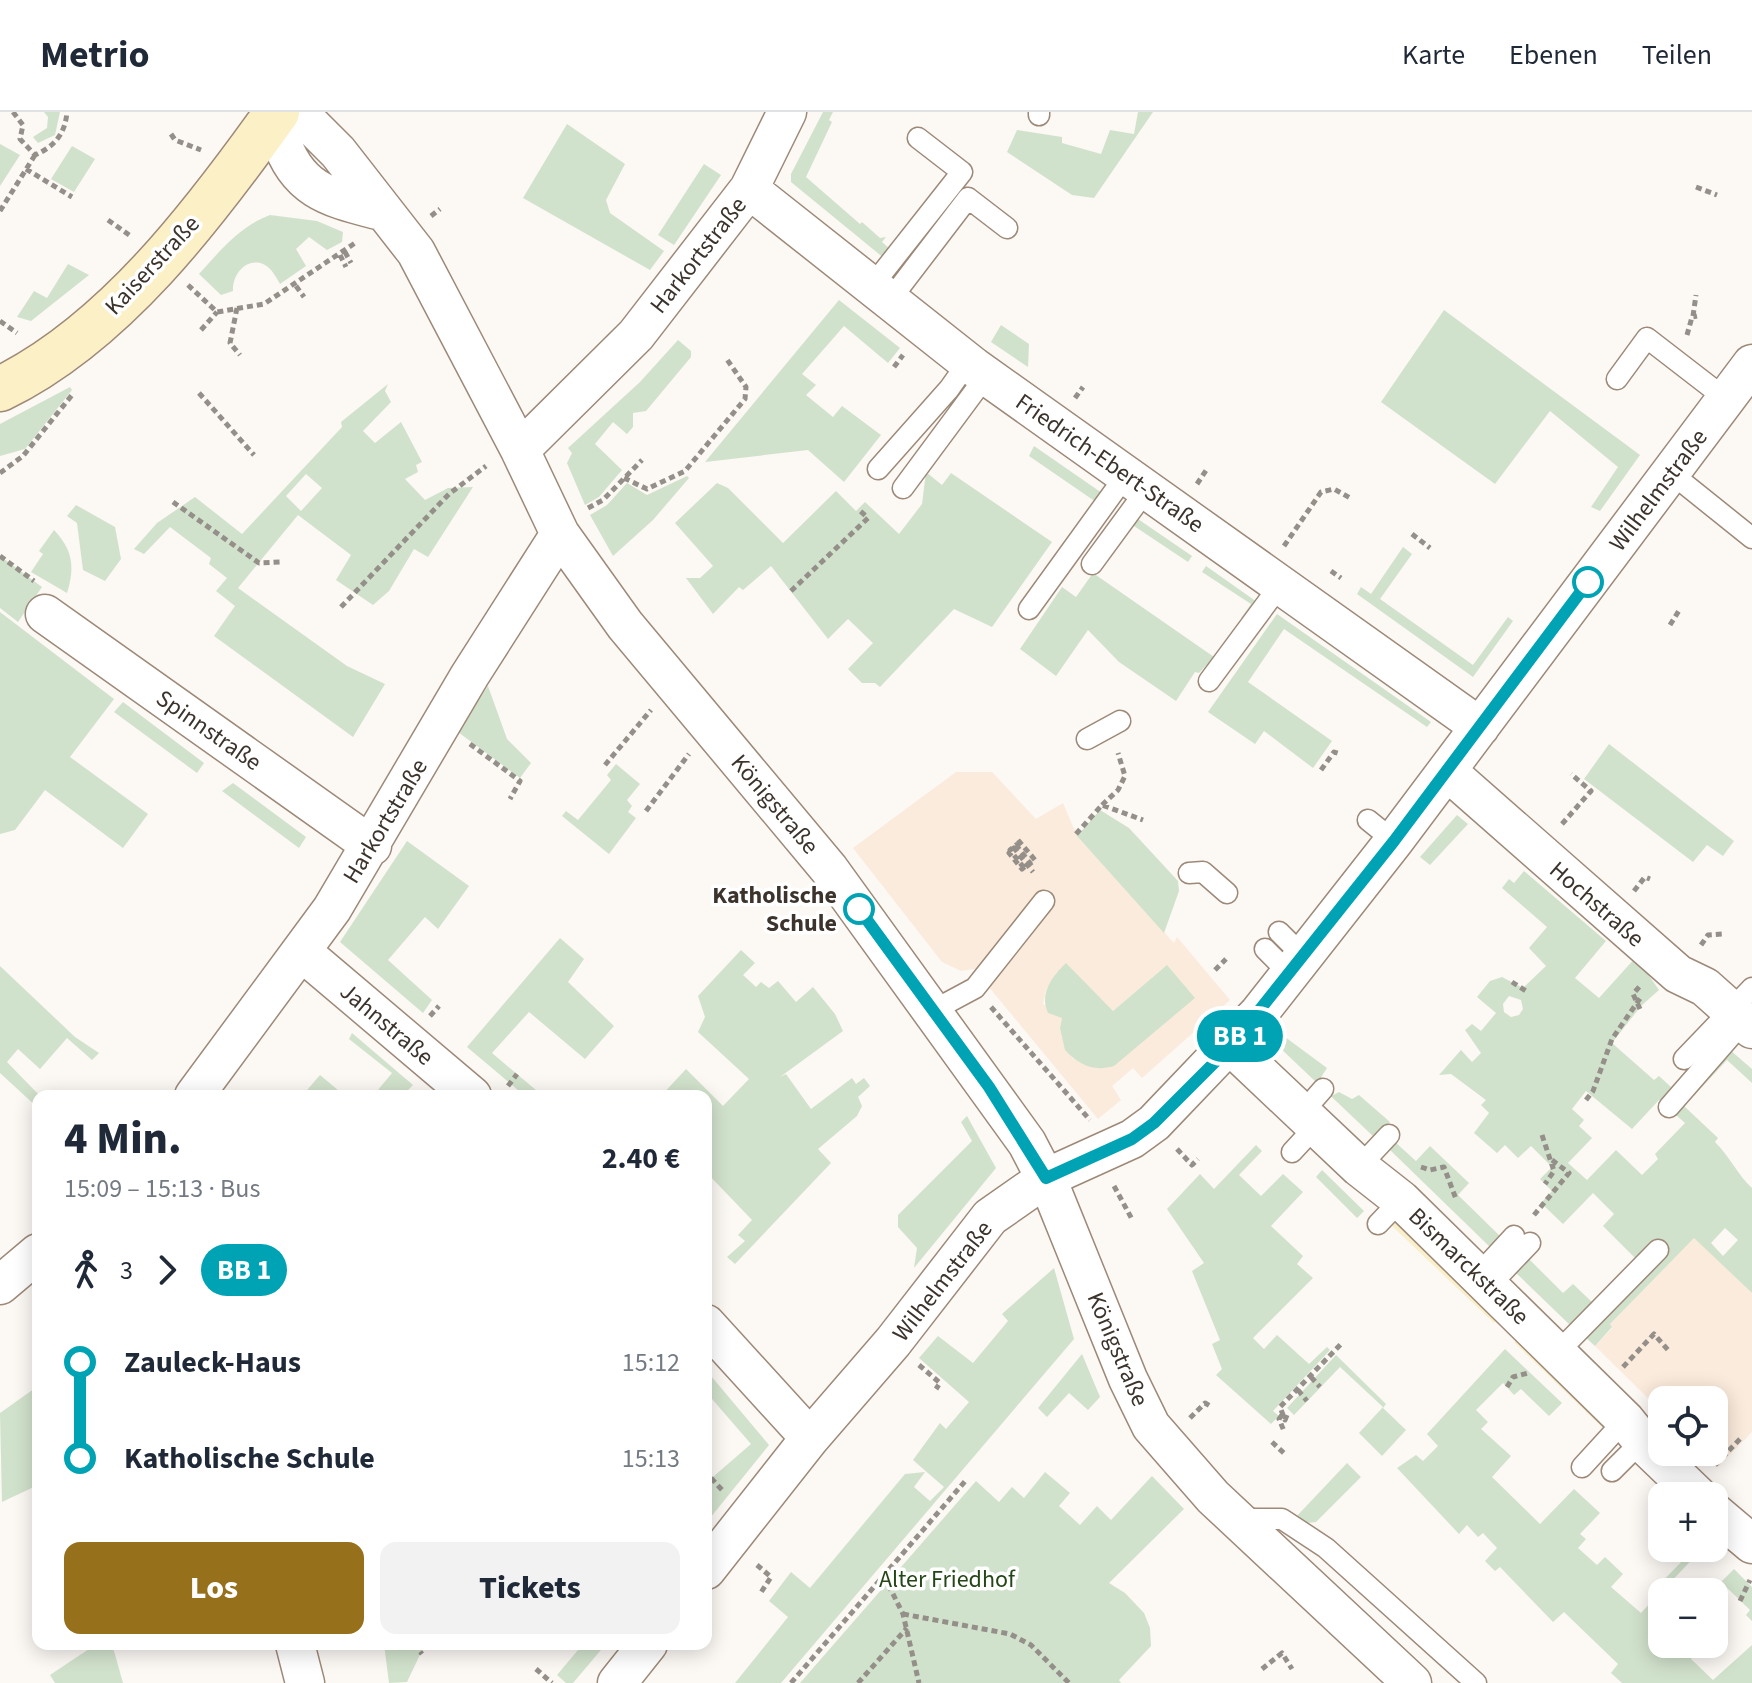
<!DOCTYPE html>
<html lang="de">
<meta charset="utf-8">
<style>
:root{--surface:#fff;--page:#f2f2f3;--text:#1f2937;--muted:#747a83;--line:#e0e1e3;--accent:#97701b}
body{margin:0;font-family:"Source Sans 3",sans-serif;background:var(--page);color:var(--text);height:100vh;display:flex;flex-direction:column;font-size:30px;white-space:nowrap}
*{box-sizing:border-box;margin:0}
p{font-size:26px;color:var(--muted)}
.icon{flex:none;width:44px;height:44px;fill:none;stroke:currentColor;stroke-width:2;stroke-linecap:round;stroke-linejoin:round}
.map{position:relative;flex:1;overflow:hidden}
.details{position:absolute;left:32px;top:978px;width:680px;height:560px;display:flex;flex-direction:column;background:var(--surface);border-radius:16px;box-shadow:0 4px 20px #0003}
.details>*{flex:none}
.badge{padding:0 16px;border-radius:26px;font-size:28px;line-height:52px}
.tools{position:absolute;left:1648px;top:1274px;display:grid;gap:16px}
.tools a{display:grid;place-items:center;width:80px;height:80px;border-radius:16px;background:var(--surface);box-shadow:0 4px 20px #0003;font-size:40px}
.map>.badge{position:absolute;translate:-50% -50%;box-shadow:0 0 0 4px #fff}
.legs{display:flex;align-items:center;gap:12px;height:88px;padding:0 32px;font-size:26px}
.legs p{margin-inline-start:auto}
.summary{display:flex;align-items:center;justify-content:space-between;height:136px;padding:0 32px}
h1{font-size:44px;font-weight:800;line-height:60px}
.cta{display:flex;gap:16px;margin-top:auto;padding:16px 32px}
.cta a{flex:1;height:92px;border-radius:16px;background:var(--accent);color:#fff;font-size:32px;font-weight:800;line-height:92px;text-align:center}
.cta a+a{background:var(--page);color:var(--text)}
ul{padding:0 32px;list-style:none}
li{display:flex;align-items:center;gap:28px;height:96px;font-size:30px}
li i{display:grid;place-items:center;width:12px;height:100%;margin:0 10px;background:currentColor}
li i::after{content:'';width:20px;height:20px;margin:-10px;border:6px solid;border-radius:50%;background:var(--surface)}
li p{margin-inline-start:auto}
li:first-child i{background:linear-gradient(#0000 50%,currentColor 0)}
li:last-child i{background:linear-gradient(currentColor 50%,#0000 0)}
header{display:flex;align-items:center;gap:48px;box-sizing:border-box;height:112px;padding:0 40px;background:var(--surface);border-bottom:2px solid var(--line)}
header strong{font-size:38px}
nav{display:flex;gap:44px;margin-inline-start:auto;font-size:28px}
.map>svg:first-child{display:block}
.built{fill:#fbebdc;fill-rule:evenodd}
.green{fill:#d1e2cc;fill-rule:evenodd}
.sand{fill:#f9efca}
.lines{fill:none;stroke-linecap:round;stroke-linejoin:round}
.service-casing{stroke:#9d8978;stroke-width:23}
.minor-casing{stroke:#9d8978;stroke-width:41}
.secondary-casing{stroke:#9d8978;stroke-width:47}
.path{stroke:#958f8a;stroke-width:5;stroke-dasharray:6 4;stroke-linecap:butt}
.service{stroke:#fff;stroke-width:20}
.minor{stroke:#fff;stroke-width:38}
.secondary{stroke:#fcf0c7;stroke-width:44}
.line-1-casing{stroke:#fff;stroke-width:18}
.line-1{stroke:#00a3b4;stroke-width:12}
.stop-1-dot{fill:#fff;stroke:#00a3b4;stroke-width:4}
.labels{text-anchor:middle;stroke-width:7;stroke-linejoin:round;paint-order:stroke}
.street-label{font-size:24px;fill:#3b332c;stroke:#fff}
.stop-label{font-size:24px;font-weight:bold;fill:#3b332c;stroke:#fff;text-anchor:end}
.park-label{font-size:24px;fill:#254717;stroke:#fff}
</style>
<header>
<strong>Metrio</strong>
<nav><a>Karte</a><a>Ebenen</a><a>Teilen</a></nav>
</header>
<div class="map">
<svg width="1752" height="1571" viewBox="0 0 1752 1571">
<rect width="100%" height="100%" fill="#fcf8f4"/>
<path class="built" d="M956,660H992L1036,707L1063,691L1077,724L1174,831L1177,825L1230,888L1142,966L1133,956L1112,974L1121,988L1098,1007L974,857L961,859L942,850L853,736ZM1167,853L1073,947L1060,916L1062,906L1043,892L1046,878L1057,860L1113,899Z
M1694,1125L1752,1181V1320L1718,1355L1702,1340H1714V1288H1662V1300L1595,1234L1612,1216L1610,1212Z"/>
<path class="green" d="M44,0H60L55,23L38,31L33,25L47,16L48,5Z
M823,0H833L829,8L832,10L806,65L860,112L862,110L880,126L886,125L882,130L891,138L885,147L791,70V62Z
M1138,0H1153L1094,86L1072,83L1007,40L1017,18L1062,25V31L1101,42L1110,18L1134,22Z
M567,12L625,52L606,88L610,101L664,139L650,158L523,86Z
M0,32L20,43L0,74Z
M72,34L95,47L74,80L51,67Z
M704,52L721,63L674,133L658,123Z
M270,103L317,109L343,120L342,130L327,138L309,125L296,137L306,154L280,172C276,165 271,155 263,152C245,145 232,164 233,179L221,183L199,162C220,139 240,114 270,103Z
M68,152L89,163L31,209L17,205L34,179L47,186Z
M839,188L900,236L888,251L844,214L802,262L816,273L806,283L833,305L842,294L881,323L844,370L808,338L705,350Z
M1444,198L1640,343L1600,399L1591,395L1618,355L1550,299L1495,372L1381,290Z
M1001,213L1029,232L1028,255L991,230Z
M678,228L691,239V245L646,299L633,301V315L627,322L613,310L595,332L622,358L599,385L585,393L567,351L572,341L568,336L640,270Z
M388,272L385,279L391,290L363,319L375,331L401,310L422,350L416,353L418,360L405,367L425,388L448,376L473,375L428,445L414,437L389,479L373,493L336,468L351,443L298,403L238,476L347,554L385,572L353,625L214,524L235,494L216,479L227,466L209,452L211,446L170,415L144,442L134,437L157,411L195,385L242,422L342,315L341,310ZM306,362L322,376L301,399L286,384Z
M70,275L72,278L25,337L0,344V312Z
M1034,334L1102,381L1096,390L1029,344Z
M926,360L942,373L951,361L1052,430L992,515L954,497L880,575L875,571H862L848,557L873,531L848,507L828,527L771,454L743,478L739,475L713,502L686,466H700L713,454L675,411L717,371L728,376L783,431L836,379L856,399L865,390L899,422L922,392Z
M687,364L689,366L653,408L613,444L590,403L607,393L627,371L647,383Z
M76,393L115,415L121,447L105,469L83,458L77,411L67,404Z
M1135,405L1192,444L1188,450L1131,412Z
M54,418C73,438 75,455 67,481L31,460L43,442L39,439Z
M1403,435L1412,442L1380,487L1473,553L1508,505L1513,509L1473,565L1357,482L1361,475L1371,482Z
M0,444L42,475L18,510L0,496Z
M1206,454L1257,490L1244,509L1241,506L1251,492L1202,460Z
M1093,461L1214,545L1199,561L1195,560L1176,589L1119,550L1088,518L1056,564L1020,537L1062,475L1076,485Z
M0,500L114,587L70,645L148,702L123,736L45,678L15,718L0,722Z
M1277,502L1431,610L1427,615L1284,517L1248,570L1332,629L1313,656L1264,619L1255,632L1208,600Z
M488,574L507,627L531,651L520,666L458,620Z
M123,590L204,651L197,661L114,600Z
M1609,632L1734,729L1723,744L1707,733L1693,750L1584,667Z
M616,652L640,672L627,688L632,694L628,700L636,706L609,742L562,704L566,699L578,708L611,668L607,663Z
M233,671L306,725L299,736L222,679Z
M1100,698L1129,716L1178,769L1179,779L1164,821L1077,724Z
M1457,703L1468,712L1430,753L1420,745Z
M407,729L469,774L438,817L425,805L388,848L432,888L423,901L340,830Z
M1524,759L1606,829L1575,866L1599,886L1636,845L1659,878L1641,894L1612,931L1654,968L1659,964L1671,975L1718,925L1662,989L1659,988L1632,1017L1586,979L1572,997L1584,1008L1579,1014L1592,1026L1568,1051L1587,1068L1616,1038L1642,1063L1658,1047L1655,1042L1685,1011L1676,1003L1684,994L1718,1026L1715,1030C1731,1046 1737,1062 1752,1076V1181L1694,1126L1610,1212L1612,1215L1595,1234L1585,1225L1635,1146L1603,1114L1614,1102L1593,1081L1563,1112L1541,1091L1552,1079L1540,1067L1552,1055L1531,1034L1518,1046L1505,1033L1497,1041L1474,1021L1489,1001L1481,993L1486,988L1451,962L1439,963L1461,938L1472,950L1481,941L1465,918L1472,912L1481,919L1496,901L1477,885L1490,869L1502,865L1523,876L1546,854L1529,836L1547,815L1502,776L1509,767L1514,771ZM1509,884L1521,888L1523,897L1519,903L1511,905L1504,900L1503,892ZM1725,1116L1738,1128L1723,1144L1711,1131Z
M560,826L584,847L568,870L614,914L585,947L529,900L492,941L543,984H525L467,935Z
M741,838L755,851L743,863L756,875L761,870L769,876L778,869L796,890L813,875L835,902L843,919L780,965L786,962L811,997L852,966L856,972L864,966L870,974L858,985L862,994L857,1004L818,1037L831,1051L735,1152L727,1145L745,1129L738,1123L752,1108L706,1060V984H661L686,957L723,994L749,967L698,920L705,905L698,884Z
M1066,851L1113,899L1167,853L1195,886L1114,954C1094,960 1079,953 1065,938L1060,916L1062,906L1048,901C1039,882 1052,864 1066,851Z
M0,854L75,925L99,941L92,948L67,926L40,957L18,937L7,950L40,984L38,996L0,961Z
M352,921L413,973L403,983L388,979L384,984H373L392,961L349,927Z
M1285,925L1327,956L1318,970L1333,983L1339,980L1352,987L1359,983L1390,1010L1375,1026L1278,934Z
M1730,938L1752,957V971L1727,948L1689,989L1686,988Z
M320,963L345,984H302Z
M967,1004L996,1056L914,1156L917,1136L898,1115V1103L972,1029L961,1010Z
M1395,1030L1416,1049L1430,1034L1469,1071L1458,1083L1502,1126L1491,1136L1388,1036Z
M1256,1033L1262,1039L1239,1063L1261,1084L1283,1062L1303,1080L1271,1114L1303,1144L1297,1152L1313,1166L1253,1226L1264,1237L1277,1223L1309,1252L1327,1235L1330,1238L1273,1299L1279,1304L1271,1312L1216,1263L1222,1257L1212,1232L1220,1228L1192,1159L1204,1151L1167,1097L1200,1062L1214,1077Z
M1322,1058L1364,1099L1357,1106L1316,1065Z
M1528,1146L1563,1181L1573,1172L1593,1191L1571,1214L1515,1160Z
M1054,1156L1074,1227L781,1571H735L788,1505L769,1489L791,1460L810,1476L905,1362L925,1360L914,1375L930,1389L944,1375L913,1348L940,1311L946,1317L969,1290L919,1246L938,1224L973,1251L1008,1209L1002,1202Z
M1505,1237L1562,1291L1549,1304L1521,1277L1514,1283L1503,1271L1476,1298L1488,1310L1481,1317L1511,1344L1492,1365L1540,1412L1574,1377L1600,1401L1580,1422L1586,1427L1578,1436L1597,1453L1605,1445L1623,1462L1611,1475L1641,1501L1653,1488L1649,1483L1690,1441L1686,1436H1703L1665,1476L1669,1480H1662V1532H1700L1703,1535L1691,1547L1713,1568L1752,1533V1571H1622L1611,1561L1618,1552L1564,1500L1553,1510L1500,1455L1495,1459L1485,1449L1497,1436L1483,1421L1478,1425L1467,1413L1459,1422L1397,1356L1416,1343L1423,1349L1438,1334L1427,1322Z
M1082,1242L1100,1285L1088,1298L1069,1281L1047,1305L1038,1296Z
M1336,1243L1386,1292L1383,1296L1406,1318L1382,1344L1359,1321L1383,1295L1340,1255L1294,1303L1287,1296Z
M706,1258L769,1333L706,1411V1371L751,1332L706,1280Z
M38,1274V1373L2,1390L0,1301Z
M1347,1351L1361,1365L1316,1410L1307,1411L1296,1405Z
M1045,1360L1070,1381L1059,1394L1080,1413L1097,1394L1111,1408L1152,1364L1184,1397L1109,1471L1125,1481L1144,1501L1150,1516L1151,1534L1119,1568L1121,1571H800L976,1369L999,1390L1012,1375L1024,1386Z
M1734,1457L1752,1475V1509L1746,1503L1750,1498L1721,1470Z
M86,1532H112L123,1571H55L50,1563L89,1537Z
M384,1532H425L407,1570L389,1571Z
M583,1532H606L573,1571H566L557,1563Z"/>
<path class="sand" d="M1396,1111L1497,1207L1494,1211L1391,1113Z
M1518,1228L1604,1311L1603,1316L1514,1230Z"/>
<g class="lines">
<g class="service-casing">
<path id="service" d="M1039,3V0
M872,174L962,60L918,26
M890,188L968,86L1007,116
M1617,267L1647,226L1726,287
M878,357L949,277L968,250
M1671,361L1752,426
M903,376L986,264
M1092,452L1147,377
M1029,497L1126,363
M1209,569L1281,472
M1087,627L1120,609
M1368,708L1394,729
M1189,761L1203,760L1227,781
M1279,820L1303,844
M1265,837L1290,862
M934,898L975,876L1044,789
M1684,947L1752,876
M1669,995L1744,909
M1302,1001L1323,977
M1292,1040L1316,1014
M1359,1055L1389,1023
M1378,1112L1401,1088
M1478,1163L1514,1124
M1489,1174L1530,1131
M1557,1241L1658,1138
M1582,1355L1625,1308
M1612,1359L1642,1329
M1239,1407H1282L1326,1436L1476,1571"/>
</g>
<g class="minor-casing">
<path id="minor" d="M273,0C277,8 277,16 280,25C297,80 332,86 381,99
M275,2H295L304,6L338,40L416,140L520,338L560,422L625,513L829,757L1027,1031L1052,1079L1128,1267L1151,1314L1213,1385L1412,1571
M749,77L974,255L1480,615
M520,338L636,223L749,77L787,0
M45,502L372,734
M1447,659L1678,862L1705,875L1752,917
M302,840L472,984
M1231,934L1359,1055L1401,1088L1625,1308L1646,1334L1698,1384
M194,984L332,797L470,563L560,422
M0,1173L38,1141
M706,1212L810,1326
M1714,1400L1752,1432
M706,1458L810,1326L893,1230L990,1105L1046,1066L1132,1027L1154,1011L1259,901L1394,729L1752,252
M295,1532L305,1571
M617,1571L648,1532"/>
</g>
<g class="secondary-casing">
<path id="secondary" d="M0,277C114,222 205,101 277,0"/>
</g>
<path class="path" d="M13,0L23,13L20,27L35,43C55,34 65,22 67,0
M171,22L175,28L201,38
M26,57L72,85
M1696,75L1717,83
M0,99L35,43
M431,104L440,97
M108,108L132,125
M345,140L351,151
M340,143L346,155
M188,173L217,200L264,192L355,131
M296,174L304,185
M237,196L230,231L240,243
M1693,204L1696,183
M0,209L17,221
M201,218L217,200
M1687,223L1692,205L1697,204
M894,255L903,243
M199,281L254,343
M1075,286L1083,275
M0,361L23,344L72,283
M624,366L647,377L685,359L745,287L746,275L726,246
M1197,372L1207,357
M173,390L259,451L280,450
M588,396L603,388L642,348
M1412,422L1430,436
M1284,434L1321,380L1334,377L1352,387
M0,444L34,469
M1331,459L1341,466
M791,479L868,406L858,397
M341,495L449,382L486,354
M1670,513L1680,497
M470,632L520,669L510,687
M605,653L651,598
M1321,658L1334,640L1340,642
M1102,693L1118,678L1125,664L1118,641
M646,699L689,642
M1562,712L1591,679L1571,662
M1076,722L1102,693L1143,708
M1018,728L1035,748L1024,756L1010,738L1016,733L1030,751H1029L1022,757L1009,741L1014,736L1033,760
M1634,779L1645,765L1650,767
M1701,833L1708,823L1723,822
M1215,858L1226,847
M1512,870L1526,879
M991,895L1090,1008
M1640,897L1633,882L1640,874
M430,904L439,894
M508,974L517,962
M1586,988L1593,979L1612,927L1641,885
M1542,1023L1554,1059L1545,1072
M1177,1037L1192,1053L1198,1047
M1421,1055L1430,1058L1444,1055L1456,1087
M1114,1074L1133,1109
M1534,1103L1569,1061L1552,1048
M919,1253L940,1271L936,1277
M1623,1255L1654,1222L1669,1239
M1311,1265L1320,1275
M1507,1275L1513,1265L1528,1261
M1298,1278L1307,1289
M1282,1303L1279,1307L1284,1319
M1287,1303L1285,1308L1280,1295L1343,1230
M1190,1306L1205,1291L1210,1294
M1272,1330L1286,1343
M1715,1353L1740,1327
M711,1366L724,1380
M757,1453L771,1465L760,1482
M884,1464L903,1502L919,1571
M1740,1489L1750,1468
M903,1502L1010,1522L1031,1533L1069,1571
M414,1532L422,1542
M536,1557L552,1571
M1262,1557L1282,1541L1292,1557
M791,1571L967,1367
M858,1571L907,1516"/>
<use href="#service" class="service"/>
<use href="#minor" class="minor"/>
<use href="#secondary" class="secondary"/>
</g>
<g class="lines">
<g class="line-1-casing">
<path id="line-1" d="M859,797L989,975L1046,1066L1132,1027L1154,1011L1231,934L1394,729L1588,470"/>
</g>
<use href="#line-1" class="line-1"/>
</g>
<g class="stop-1-dot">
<circle cx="1588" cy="470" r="14"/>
<circle cx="859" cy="797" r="14"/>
</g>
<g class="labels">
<g class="street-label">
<text transform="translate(698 143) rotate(-52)" y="8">Harkortstraße</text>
<text transform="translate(152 153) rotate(-47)" y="8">Kaiserstraße</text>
<text transform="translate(1110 351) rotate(35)" y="8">Friedrich-Ebert-Straße</text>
<text transform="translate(1658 378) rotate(-53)" y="8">Wilhelmstraße</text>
<text transform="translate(209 618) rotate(35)" y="8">Spinnstraße</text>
<text transform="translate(775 692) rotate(50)" y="8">Königstraße</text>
<text transform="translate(385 709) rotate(-59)" y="8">Harkortstraße</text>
<text transform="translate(1597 792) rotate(41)" y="8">Hochstraße</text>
<text transform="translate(387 912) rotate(40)" y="8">Jahnstraße</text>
<text transform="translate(1469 1154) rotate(44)" y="8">Bismarckstraße</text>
<text transform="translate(942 1169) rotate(-52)" y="8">Wilhelmstraße</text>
<text transform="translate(1118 1237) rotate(67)" y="8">Königstraße</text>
</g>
<g class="stop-label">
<text x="837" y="791">Katholische<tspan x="837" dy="28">Schule</tspan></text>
</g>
<g class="park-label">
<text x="947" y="1475">Alter Friedhof</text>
</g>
</g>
</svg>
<div class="tools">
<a><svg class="icon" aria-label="locate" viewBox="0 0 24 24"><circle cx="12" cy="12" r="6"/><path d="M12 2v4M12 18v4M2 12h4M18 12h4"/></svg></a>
<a>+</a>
<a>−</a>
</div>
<b class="badge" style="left:1240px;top:924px;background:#00a3b4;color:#fff">BB 1</b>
<section class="details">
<div class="summary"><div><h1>4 Min.</h1><p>15:09 – 15:13 · Bus</p></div><b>2.40 €</b></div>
<div class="legs"><svg class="icon" aria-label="walk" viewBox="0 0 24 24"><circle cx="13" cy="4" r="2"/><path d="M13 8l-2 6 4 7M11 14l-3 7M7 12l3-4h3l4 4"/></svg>3<svg class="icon" aria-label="forward" viewBox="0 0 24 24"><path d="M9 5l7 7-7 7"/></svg><b class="badge" style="background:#00a3b4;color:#fff">BB 1</b></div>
<ul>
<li><i style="color:#00a3b4"></i><b>Zauleck-Haus</b><p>15:12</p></li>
<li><i style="color:#00a3b4"></i><b>Katholische Schule</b><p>15:13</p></li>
</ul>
<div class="cta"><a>Los</a><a>Tickets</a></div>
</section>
</div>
